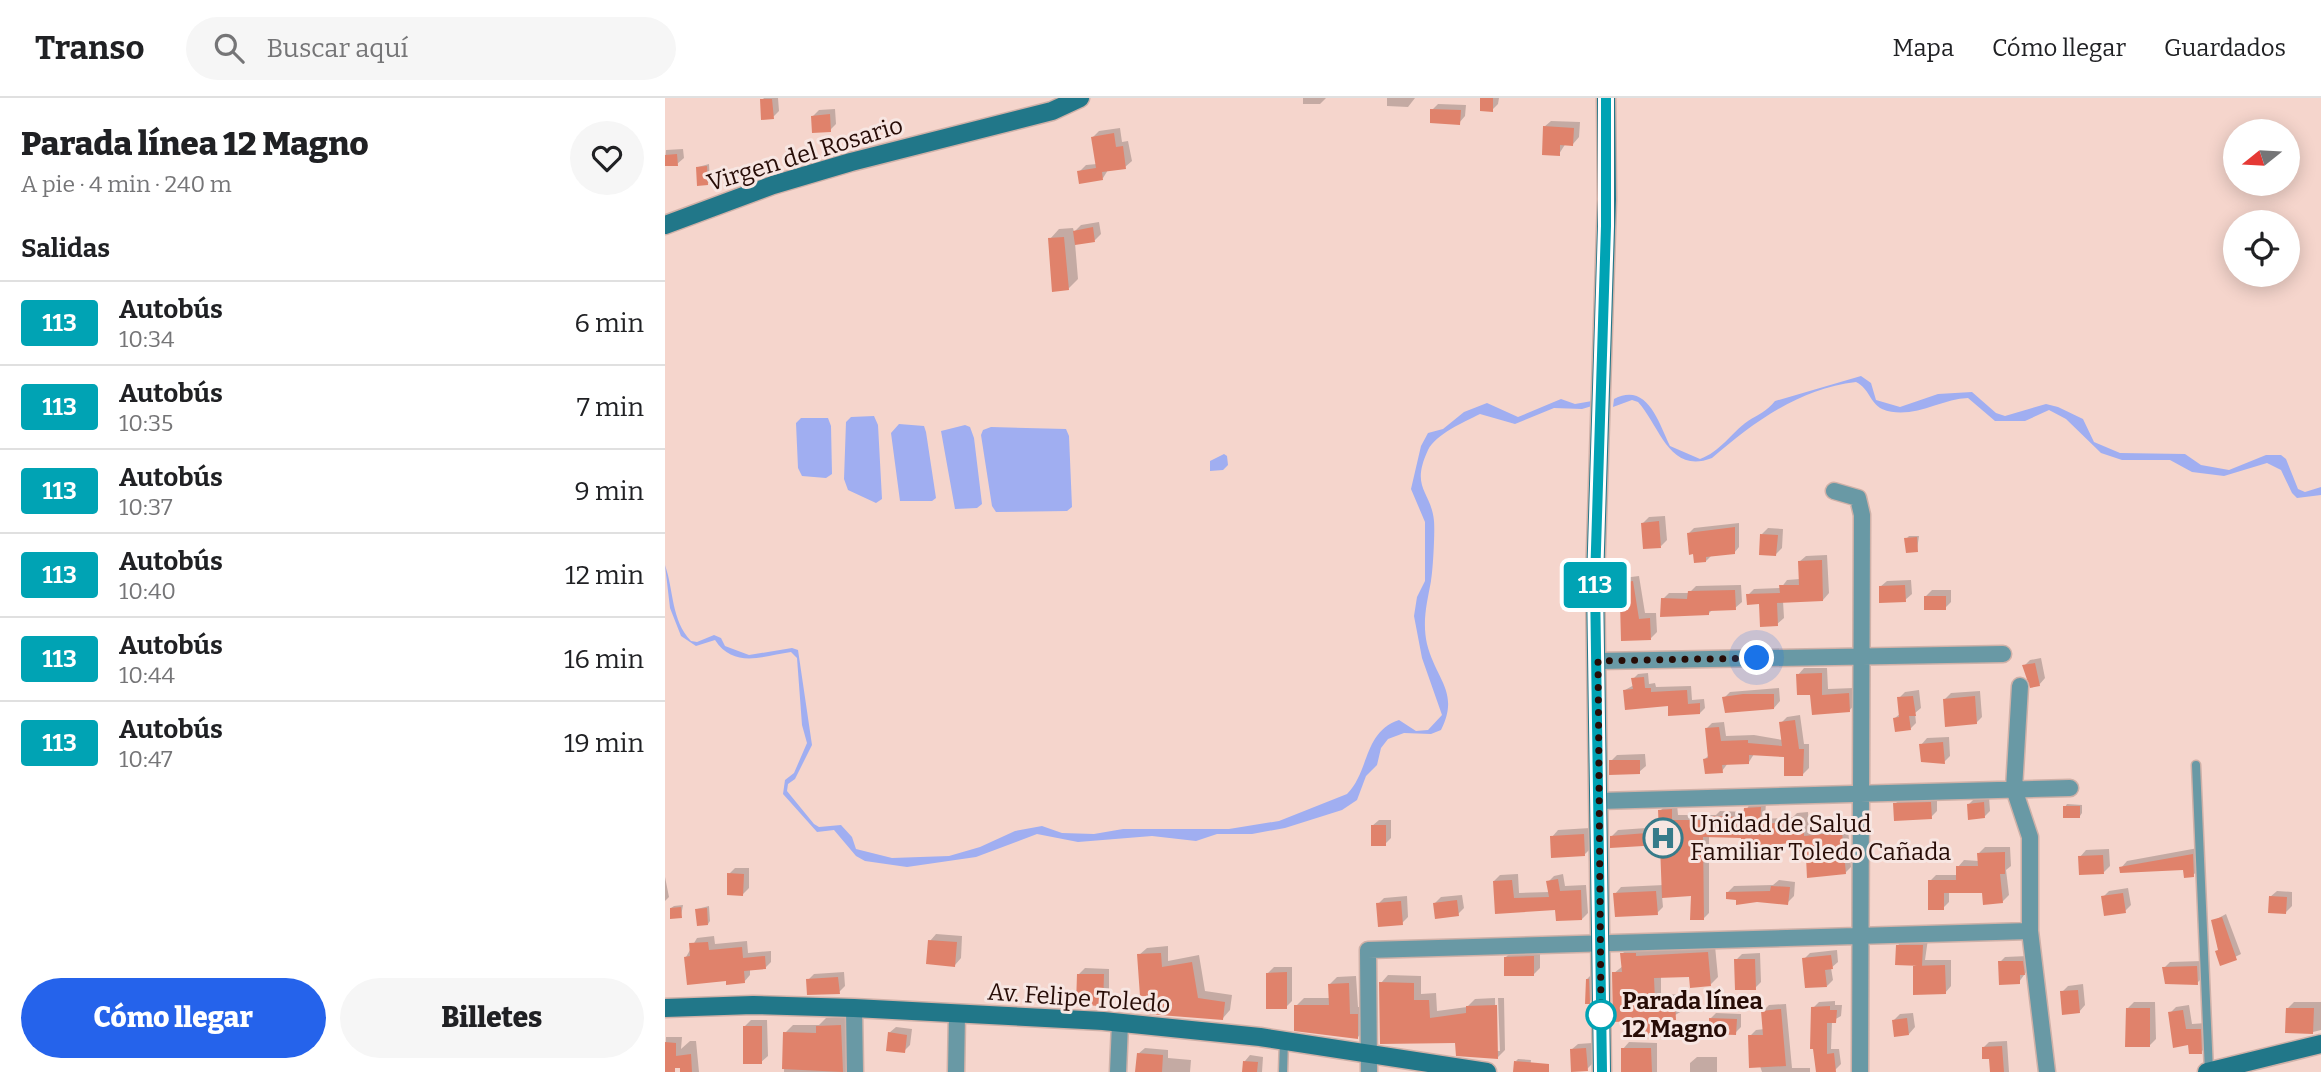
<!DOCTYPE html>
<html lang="es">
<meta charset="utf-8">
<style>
:root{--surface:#fff;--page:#f6f6f6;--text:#202124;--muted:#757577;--line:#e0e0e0;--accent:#2563eb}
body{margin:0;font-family:Bitter,serif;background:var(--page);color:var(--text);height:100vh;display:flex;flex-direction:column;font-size:26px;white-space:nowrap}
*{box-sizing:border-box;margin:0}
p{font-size:23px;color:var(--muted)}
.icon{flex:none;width:38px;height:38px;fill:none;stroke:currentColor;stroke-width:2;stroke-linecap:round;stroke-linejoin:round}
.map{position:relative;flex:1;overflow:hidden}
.panel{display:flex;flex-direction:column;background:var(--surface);width:665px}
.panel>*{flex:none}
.badge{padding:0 14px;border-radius:5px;font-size:24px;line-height:46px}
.needle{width:46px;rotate:252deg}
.tools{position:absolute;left:1558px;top:21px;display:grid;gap:14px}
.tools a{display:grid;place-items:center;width:77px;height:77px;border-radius:50%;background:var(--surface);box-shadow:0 4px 18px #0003;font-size:35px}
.you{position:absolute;width:35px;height:35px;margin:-18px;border:5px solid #fff;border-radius:50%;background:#1a73e8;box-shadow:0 0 0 10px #1a73e833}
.map>.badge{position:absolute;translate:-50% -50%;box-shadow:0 0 0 4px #fff}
h2{padding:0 21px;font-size:26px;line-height:63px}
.round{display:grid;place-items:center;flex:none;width:74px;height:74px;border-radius:37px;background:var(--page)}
.headline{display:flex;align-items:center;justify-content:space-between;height:119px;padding:0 21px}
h1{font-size:33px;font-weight:800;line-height:52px}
.primary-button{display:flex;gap:14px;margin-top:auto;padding:14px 21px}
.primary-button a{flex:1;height:80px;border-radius:42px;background:var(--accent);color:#fff;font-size:28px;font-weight:800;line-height:80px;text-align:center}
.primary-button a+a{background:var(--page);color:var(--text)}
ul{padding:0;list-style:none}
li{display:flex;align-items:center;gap:21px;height:84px;padding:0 21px;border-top:2px solid var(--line)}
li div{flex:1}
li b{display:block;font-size:26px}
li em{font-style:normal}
li .badge{min-width:77px;font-weight:700;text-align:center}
header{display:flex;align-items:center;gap:42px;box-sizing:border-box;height:98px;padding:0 35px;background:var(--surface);border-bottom:2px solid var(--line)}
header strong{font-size:33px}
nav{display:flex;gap:38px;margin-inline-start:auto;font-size:24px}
.search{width:490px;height:63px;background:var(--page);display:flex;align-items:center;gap:18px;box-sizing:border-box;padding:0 24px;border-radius:38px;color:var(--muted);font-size:26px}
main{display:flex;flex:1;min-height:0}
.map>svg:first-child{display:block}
.water{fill:#a0aef1}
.shadow{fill:#0003}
.building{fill:#e0826b}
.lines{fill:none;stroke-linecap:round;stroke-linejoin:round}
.lane-casing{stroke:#d0b1a8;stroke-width:11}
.street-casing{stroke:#d0b1a8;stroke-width:19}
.secondary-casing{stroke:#d0b1a8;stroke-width:21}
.lane{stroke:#6999a5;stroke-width:8}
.street{stroke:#6999a5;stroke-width:16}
.secondary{stroke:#217789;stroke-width:18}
.line-casing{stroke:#fff;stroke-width:16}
.line{stroke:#00a3b4;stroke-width:10}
.walk{stroke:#270c06;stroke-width:7;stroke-dasharray:0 12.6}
.stop-dot{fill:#fff;stroke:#00a3b4;stroke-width:3.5}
.labels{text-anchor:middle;stroke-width:6;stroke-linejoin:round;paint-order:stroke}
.street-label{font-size:24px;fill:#270c06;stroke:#f7e6e2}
.poi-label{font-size:24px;fill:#270c06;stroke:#f7e6e2;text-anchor:start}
.stop-label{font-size:24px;font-weight:bold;fill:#270c06;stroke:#f7e6e2;text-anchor:start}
</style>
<header>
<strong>Transo</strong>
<div class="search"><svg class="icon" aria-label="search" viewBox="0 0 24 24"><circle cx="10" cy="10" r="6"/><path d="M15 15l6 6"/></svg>Buscar aquí</div>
<nav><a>Mapa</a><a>Cómo llegar</a><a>Guardados</a></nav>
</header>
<main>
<section class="panel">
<div class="headline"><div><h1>Parada línea 12 Magno</h1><p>A pie · 4 min · 240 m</p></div><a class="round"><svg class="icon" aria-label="heart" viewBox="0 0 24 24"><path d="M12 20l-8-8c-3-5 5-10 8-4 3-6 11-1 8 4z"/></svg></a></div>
<h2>Salidas</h2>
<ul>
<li><span class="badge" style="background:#00a3b4;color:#fff">113</span><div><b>Autobús</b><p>10:34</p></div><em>6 min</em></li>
<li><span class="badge" style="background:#00a3b4;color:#fff">113</span><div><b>Autobús</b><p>10:35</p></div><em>7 min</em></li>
<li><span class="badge" style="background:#00a3b4;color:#fff">113</span><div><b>Autobús</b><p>10:37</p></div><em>9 min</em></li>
<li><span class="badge" style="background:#00a3b4;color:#fff">113</span><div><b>Autobús</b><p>10:40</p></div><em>12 min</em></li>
<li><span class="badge" style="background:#00a3b4;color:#fff">113</span><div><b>Autobús</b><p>10:44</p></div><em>16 min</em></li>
<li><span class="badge" style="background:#00a3b4;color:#fff">113</span><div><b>Autobús</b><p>10:47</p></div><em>19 min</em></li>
</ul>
<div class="primary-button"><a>Cómo llegar</a><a>Billetes</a></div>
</section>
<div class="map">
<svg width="1656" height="974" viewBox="0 0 1656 974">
<rect width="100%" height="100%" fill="#f5d5cc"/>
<path class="water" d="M1196,278L1206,285L1211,302L1235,309L1273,296L1307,294L1331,315L1340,318L1381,306L1393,309L1418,321L1429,344L1455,355L1520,356L1536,367L1564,372L1601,357H1616L1621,361L1633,391L1640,394L1656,389V397L1632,400L1627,395L1616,372L1602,365L1559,378L1527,374L1505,362H1457L1436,355L1401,321L1384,312L1360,323H1330L1303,300C1275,301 1246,323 1217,311C1205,305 1204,290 1191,284C1134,291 1090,323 1047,360C1004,377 995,328 973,304L967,302L948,309L949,301C982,284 993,323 1005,348L1035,361C1055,354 1066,335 1083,323C1094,316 1101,314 1110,303Z
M896,301L910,306L927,303V308L917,311L889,310L850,326L815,316C799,324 771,336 763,352C745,391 766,392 769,423C770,434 768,473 766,483C762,505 757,523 762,546C771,582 795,594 776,632L766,636L739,635L723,641L716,650L712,667L701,678L692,702L677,712L620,730L587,736H552L531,743L487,738L413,744L372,736L311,759L242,769L200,763L191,758L169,732L152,734L118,696L120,682L129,675L142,645L137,627L132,560L126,554C98,558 69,571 50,542L31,548L16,538L5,510L0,467C9,493 6,522 26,543L32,544L49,537L56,540L60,548L84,557L127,550L133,552L147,647L130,681L123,686L122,693L149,726L154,729L176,727L187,739L191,751L227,760L284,758L315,749L350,733L377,728L397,735L429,736L458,731H564L614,723L682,696C705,673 698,634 734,622L751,633L763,632L777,617L757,560L749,518L752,499L760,483V424L746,391L756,348L763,335L778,331L799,314L822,305L853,319Z
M209,318L213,327L217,401L211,405L183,392L179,381L181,324L186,319Z
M136,320H163L166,328L167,376L161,380L137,378L133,370L131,325Z
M234,326L259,328L261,334L271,400L267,403H235L226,335Z
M300,327L305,329L309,340L317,406L312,410L290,411L276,333Z
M326,329L401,331L404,338L407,409L402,413L331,414L327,408L316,337L318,332Z
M559,356L562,358L563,367L558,372L545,373V363Z"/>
<path class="shadow" d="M99,0H113L114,13L108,19L97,2Z
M638,0H661L655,6H638Z
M722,0H750L743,9L722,8Z
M817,0H834L833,6L827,12Z
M773,6L801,7L800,18L794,25L767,12Z
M170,11L171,26L165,32L148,18L154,12Z
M886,23L915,24L914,39L908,46L901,45L894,56L879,29Z
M455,30L457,44L463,43L467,63L460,69L443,72L438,80L414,74L421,67L432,66L428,39L434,33Z
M18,51L19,60L12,66L0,67L1,52Z
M44,66L45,83L42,86L33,69Z
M434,124L436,136L430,142L410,145L413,181L403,191L385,141L394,131L408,130L409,134L416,127Z
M1000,418L1002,442L996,448L978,425L984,419Z
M1074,425V449L1069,455L1046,458L1041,463L1024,435L1029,430Z
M1103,430L1118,431L1117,450L1110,457L1097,436Z
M1244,438H1254L1252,452L1241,441Z
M1162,457L1164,495L1158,502L1118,503L1119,520L1112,526L1095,504L1083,497L1089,491L1116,490L1122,482L1135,481L1134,464L1141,458Z
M974,478L980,515H991L992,534L986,540L944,487L950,481Z
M1246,482L1247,496L1240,502L1215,489L1222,483Z
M1076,487L1077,504L1070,510L1048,511L1043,516L998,501L1004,495H1024L1031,488Z
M1267,492H1286V504L1280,510L1261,498Z
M1376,560L1380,580L1374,587L1359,568L1365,562Z
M1139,570H1162L1163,591L1189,590L1190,606L1184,613L1147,595L1133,577Z
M983,575L984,586L990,585L991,589L1026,588L1027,602L1039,601L1040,610L1035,615L960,592L969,587L968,581L973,576Z
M1114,590L1115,603L1109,610L1059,600L1065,594Z
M1254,592L1256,610L1250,615L1251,625L1245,631L1230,620L1236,615L1234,600L1240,594Z
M1315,593L1317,619L1311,625L1280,601L1286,595Z
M1135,617L1139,646H1144V670L1138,676L1121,658L1089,656L1084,664L1063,665L1057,673L1040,661L1044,657L1041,631L1047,625L1059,624L1061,638L1089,637L1118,642L1116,625L1122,619Z
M1284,639L1285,658L1279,664L1256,647L1262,640Z
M980,656L981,668L974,674L946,663L952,657Z
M1272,699V713L1266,719L1230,706L1236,700Z
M1324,699L1325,713L1319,719L1304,706L1310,700Z
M1086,704H1101L1100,721L1128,719L1132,715L1143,714L1144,732L1183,729L1186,769L1180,775L1142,757L1128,743L1044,737V815L1038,821L1028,797L997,798L998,809L992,815L950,796L956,789L999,787L997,745L947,738L953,732L996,729L995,713L1001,707L1012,706L1013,717H1051L1055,713L1080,714Z
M1402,706L1417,707V715L1415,718L1400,709Z
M714,722H726V740L720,746L707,728Z
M925,730L926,750L920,756L887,739L893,732Z
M1320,749H1345L1346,768L1341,772L1344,797L1337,804L1318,793H1284V804L1278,810L1265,783L1271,777H1292L1293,769L1299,762L1314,763V755Z
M1533,750L1535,771L1528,777L1520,771L1456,770L1462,763Z
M1444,751L1445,768L1439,774L1415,759L1421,752Z
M70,770H84V790L78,796L64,776Z
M853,776L854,795L885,794L883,784L889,778L898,776L900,788L921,787L923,815L917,821L892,810L832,814L829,783L835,777Z
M0,779L4,799L0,803Z
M1114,782L1130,784L1129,798L1122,805L1072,801L1063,794L1069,788L1108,787Z
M1463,790L1466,807L1460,813L1438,799L1444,793Z
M1612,793L1627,794V808L1621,814L1605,799Z
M797,797L799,810L793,816L770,805L776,799Z
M742,798L743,819L737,825L713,806L719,800Z
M18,807L16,818L6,810L9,808Z
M44,808L45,823L43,826L32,811Z
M1561,816L1576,856L1556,866L1548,823Z
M271,836L297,838L296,860L290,867L265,843Z
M49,838L50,846L82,843L83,855L106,853V864L100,870L85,871V877L79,884L62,881L21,859L32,840Z
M1263,841L1260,862H1286V888L1280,895L1249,869L1252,866L1232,848L1239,842Z
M503,848V863L534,857L540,893L567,897L565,912L558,920L474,857L482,850Z
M1050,848L1053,879L1046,886L1025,877L996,878V897L1016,896L1017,913L1005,920L1006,931L999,937L977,921L949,875L958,868L957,856L964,849Z
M875,852V870L868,877L841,859L847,853Z
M1172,852L1173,864L1166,870L1168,882L1162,888L1139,861L1145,855Z
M1095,855L1096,884L1090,890L1071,862L1077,856Z
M1363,858L1364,870L1354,884L1335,864L1340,859Z
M1537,863L1538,879L1532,885H1501L1499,870L1505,864Z
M609,869H627V903L621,909L603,875Z
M420,870L444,871V900L437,906L414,876Z
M179,874L180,888L174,894L143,882L149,876Z
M927,876L929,899L924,904L922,881Z
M723,877L756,878V896L771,895L772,913L802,909L810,901L830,900L831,953H835L833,900H839L840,952L833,959L792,944L716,885Z
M691,878L693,909H700L701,931L693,939L631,908L639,900H665L664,887L672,879Z
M1418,886L1420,907L1414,914L1397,894L1403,888Z
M1170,903V907H1177L1176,918L1167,923L1166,951H1174L1176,966L1170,972L1149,949L1148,910L1154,904Z
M1469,904H1490L1491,941L1485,947L1462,911Z
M1629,904H1656V932L1648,934L1623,910Z
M1121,906L1127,970H1145V974H1097L1085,938L1091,932L1100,931L1098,913L1104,907Z
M1524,907L1527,926L1541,925L1542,948L1536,954L1525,945L1505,915L1511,909Z
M1051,915L1076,916V929L1070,935L1046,920Z
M1248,915L1250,929L1244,936L1229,922L1235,916Z
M184,919L187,974H119L120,935L128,927H154L161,920Z
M86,922H102L103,958L96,964L79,929Z
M231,929L247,931L245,947L239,953L224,935Z
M1,939H17L16,951L25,943H31L34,974H17V969L0,968Z
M1342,943L1344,974H1327L1326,959L1318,950L1324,944Z
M964,944L992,945V974H957L958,951Z
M927,945L928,965L922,971L906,952L913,946Z
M480,950L503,952V960L526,962L525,974H472L473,956Z
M585,957L598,959L597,974H578L580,963Z
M1032,959H1052V974H1025V965Z
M853,961L866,962L865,971L851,963Z"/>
<path class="building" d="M815,0H828V14L815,13Z
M95,1H107L109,21L96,22Z
M765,11L796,12L795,27L765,25Z
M165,16L166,34L147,35L146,18Z
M878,28L909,30L908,48L895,47V58L877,57Z
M449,35L451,49L458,48L461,71L437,74L438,82L414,86L412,73L431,70L426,39Z
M12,56L13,68H0V57Z
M42,68L43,87L32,88L31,69Z
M428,129L430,144L410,147L408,133Z
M399,139L404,192L387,194L383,140Z
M994,423L996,450L978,451L976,425Z
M1070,429V456L1041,459V464L1029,465L1028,456L1024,457L1022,435Z
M1095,436L1113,437L1111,458L1094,457Z
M1252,439L1253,454L1241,455L1239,440Z
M1157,462L1158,503L1112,505L1113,528L1095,529L1094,506L1082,507L1081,496L1115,495L1114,487H1134L1133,463Z
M968,483L974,521L985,520L986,542L956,543L955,504L945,505L942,487Z
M1240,487L1241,504L1214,505V488Z
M1070,492L1071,512L1044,513V517L995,519L996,500L1022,501L1023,493Z
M1259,498H1281V512H1259Z
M1370,565L1375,588L1365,590L1357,567Z
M1157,575V597L1184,595L1185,614L1147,617L1145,597H1132L1131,576Z
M979,579L980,590H986V594L1022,592L1023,606L1035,605V616L1003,618V608L960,612L958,592L968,591L966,580Z
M1078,596H1109V611L1060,615L1057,599Z
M1248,598L1251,618H1244L1246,632L1230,634L1228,620L1234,619L1232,599Z
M1310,598L1312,626L1280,629L1278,601Z
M1130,622L1134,651H1139L1138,678H1119V659L1084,657V666L1057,667L1058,675L1040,676L1038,661L1043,660L1040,630L1054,629L1056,643L1083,642V645L1117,648L1114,624Z
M1278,644L1280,666L1256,664L1254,646Z
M944,662H975V676L944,677Z
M1266,704L1267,721L1229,723L1228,705Z
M1319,704L1320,720L1303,722L1302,706Z
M1398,708H1415V720H1398Z
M1096,709L1095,726L1125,724L1124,720L1138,719L1139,738L1177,734L1181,776L1142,780L1141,759L1128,760L1126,745L1093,748L1076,747V740L1038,739L1039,822H1025L1026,798L997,800L995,747L945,750V738L994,734L993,712L1007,711V722H1047V718L1078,719L1079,710Z
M706,727H721V748H706Z
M919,736L920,758L886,760L885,738Z
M1340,754V776H1335L1338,805L1318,807L1317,795H1279V812H1263V782H1291V768H1313L1312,755Z
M1528,756L1529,779L1519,780L1518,772L1455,775L1454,769Z
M1438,757L1439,776L1414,777L1413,758Z
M62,775L79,776L78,798L62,797Z
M893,781L895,793L916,792L917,822L891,823L890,812L830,816L828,783L847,782L849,800L884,799L881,783Z
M1106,788L1125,789L1123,807L1092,804L1071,807V802L1061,801V794L1105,793Z
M991,793L993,817L950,819L948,795Z
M1458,795L1461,815L1439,818L1436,798Z
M1604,798L1622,799L1621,816L1603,815Z
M792,802L794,818L770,821L768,805Z
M736,803L738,827L713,829L711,805Z
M16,809L17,820L5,821V810Z
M42,810L43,827L32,828L30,811Z
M1557,819L1572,862L1555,868L1550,853L1553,852L1546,822Z
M263,842L292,844L290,869L261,866Z
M43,844L44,852L77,849L78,860L100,858L101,871L79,873L80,885L61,887V883L22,887L19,859L25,858L24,845Z
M1231,847H1258L1257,868L1230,867Z
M1043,854L1046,888L1025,890L1024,879L989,880L990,903L1010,902L1011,922H998L1000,939L977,941L975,923L948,924L947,874H957L955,855H971V858Z
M496,855L497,869L527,864L533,900L560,904L558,922L482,916L481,898H475L472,856Z
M1166,857L1168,871L1160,872L1162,889L1140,890L1137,860Z
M869,858V878H839V859Z
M1069,861H1090L1091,892H1070Z
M1333,863H1358L1360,877H1355V886L1334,887Z
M1280,867L1281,896L1248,897V868Z
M1532,868L1533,887L1500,886L1497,869Z
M622,874V911H601V875Z
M412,876H439L438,908L411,907Z
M173,879L175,896L142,897L141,881Z
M921,881H924L925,906H920Z
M714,884L749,885V902H764L765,920L801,915V908L832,907L833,961L791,958L790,945L715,946Z
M684,885L685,916H693V941L629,933V907H664L663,886Z
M1413,892L1415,915L1397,917L1395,893Z
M1165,908V912H1172L1171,925H1162V956L1169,955L1171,974H1151L1148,951H1145L1146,909Z
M1461,910H1485V949H1460Z
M1621,910H1649L1648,936L1620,935Z
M1116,911L1121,968L1084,970L1083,937H1098L1096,913Z
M1518,912L1521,931H1536L1537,956H1524L1523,947L1508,950L1503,914Z
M1044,920L1072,921L1071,937L1044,936Z
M1242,920L1244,937L1229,939L1227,922Z
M176,927L178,974L117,971L118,934L151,935V928Z
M78,928H97V966H78Z
M223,934L242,937L240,955L221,953Z
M0,944L11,945V958L26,956L27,974H15V970H10V974H0Z
M1337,948L1339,974H1325L1324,961H1317V949Z
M921,950L923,973L906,974L905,951Z
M956,950H986L987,974H956Z
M472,955L498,957L497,974H470Z
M578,963L593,964L592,974H577Z
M849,963L884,966V974H848Z"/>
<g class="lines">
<g class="lane-casing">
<path id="lane" d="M1531,667L1544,974
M618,974L619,942"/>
</g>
<g class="street-casing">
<path id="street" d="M1169,393L1193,400L1197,417L1195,974
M933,563L1338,556
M1355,588L1349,691L1365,739V833L1382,974
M934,703L1405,690
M189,910L190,974
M291,974L292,916
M453,974L455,925
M704,974L703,852L1365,833"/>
</g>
<g class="secondary-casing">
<path id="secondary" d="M0,127L108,87L186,64L387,13L415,0
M0,910L88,907L189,910L438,923L595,939L822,974
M937,974L930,483L942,101L941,0
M1542,974L1656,946"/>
</g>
<use href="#lane" class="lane"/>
<use href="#street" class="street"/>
<use href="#secondary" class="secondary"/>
</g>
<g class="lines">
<g class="line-casing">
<path id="line" d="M937,974L930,483L941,128V0"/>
</g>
<use href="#line" class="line"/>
<path class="walk" d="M936,917L933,563L1092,560"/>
</g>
<defs>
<g id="hospital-ring" transform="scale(2.0125)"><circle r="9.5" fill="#f7e6e2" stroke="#377b8a" stroke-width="1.5"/><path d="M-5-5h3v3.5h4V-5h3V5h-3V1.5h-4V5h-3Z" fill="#377b8a"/></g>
</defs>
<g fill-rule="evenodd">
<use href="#hospital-ring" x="998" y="740"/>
</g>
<circle class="stop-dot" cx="936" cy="917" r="14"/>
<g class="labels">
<g class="street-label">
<text transform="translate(140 56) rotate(-17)" y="8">Virgen del Rosario</text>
<text transform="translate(414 900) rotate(4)" y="8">Av. Felipe Toledo</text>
</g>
<g class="poi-label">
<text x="1025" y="734">Unidad de Salud<tspan x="1025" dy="28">Familiar Toledo Cañada</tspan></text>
</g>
<g class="stop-label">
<text x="957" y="911">Parada línea<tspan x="957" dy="28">12 Magno</tspan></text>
</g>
</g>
</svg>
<div class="tools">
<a><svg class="needle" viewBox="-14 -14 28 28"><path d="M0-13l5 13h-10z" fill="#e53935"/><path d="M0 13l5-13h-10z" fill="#757577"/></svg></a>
<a><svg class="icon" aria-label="locate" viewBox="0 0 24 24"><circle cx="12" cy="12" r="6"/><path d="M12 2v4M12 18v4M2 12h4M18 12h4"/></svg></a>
</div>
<div class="you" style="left:1092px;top:560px"></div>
<b class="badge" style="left:930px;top:487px;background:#00a3b4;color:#fff">113</b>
</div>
</main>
